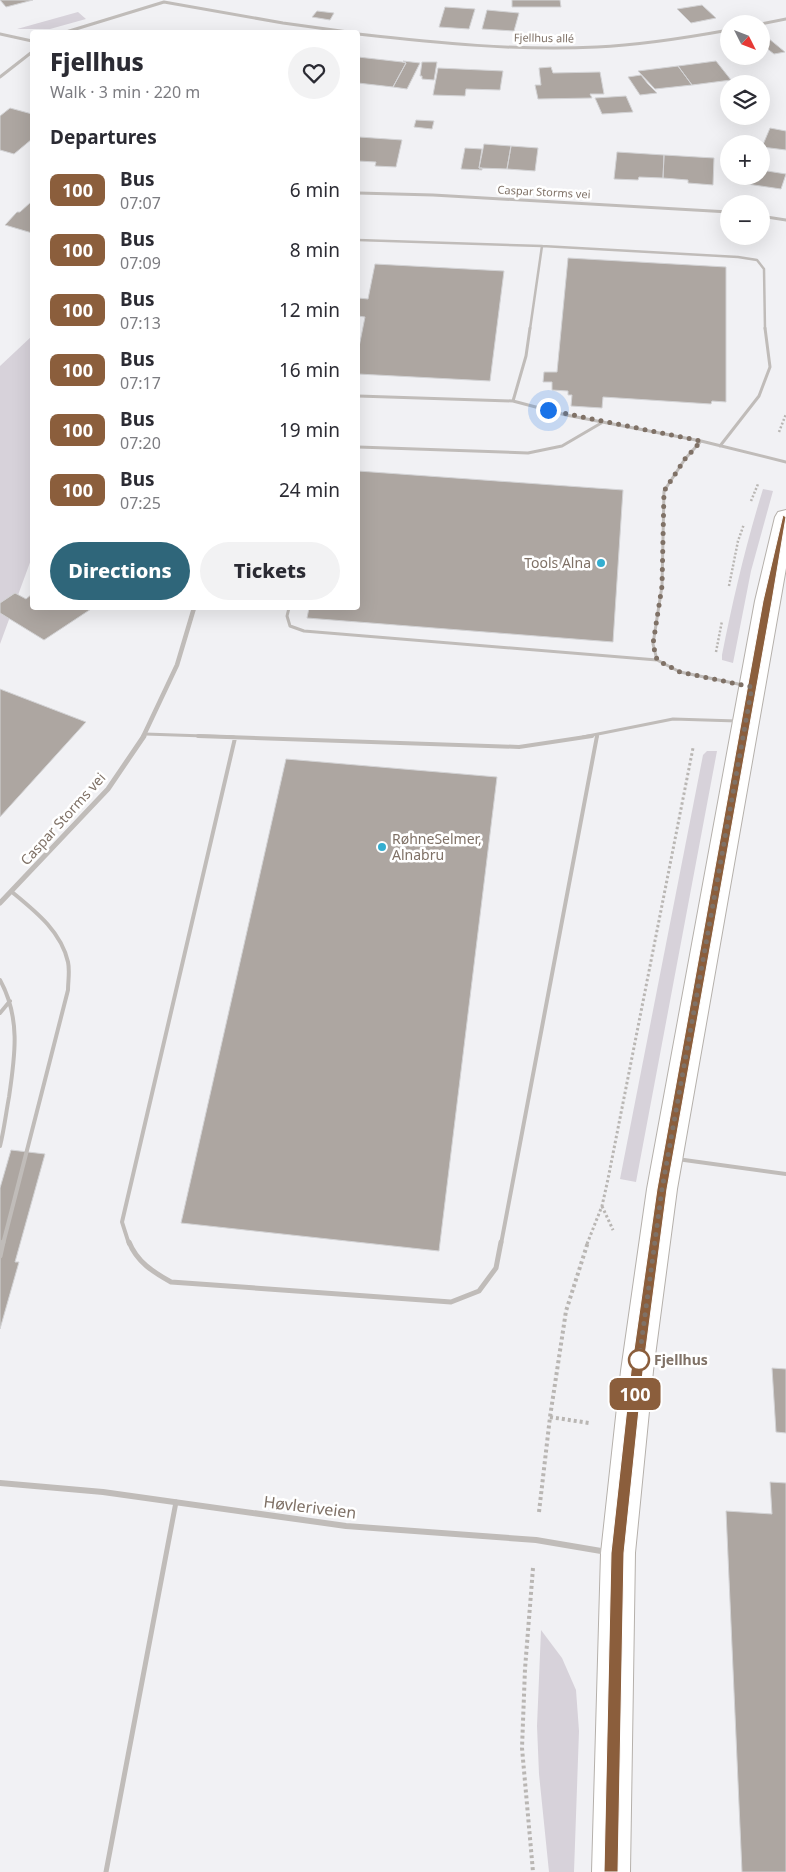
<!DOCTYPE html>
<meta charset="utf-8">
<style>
:root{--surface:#fff;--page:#f2f2f3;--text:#2b2b33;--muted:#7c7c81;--accent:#2f667a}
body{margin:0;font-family:"Noto Sans",sans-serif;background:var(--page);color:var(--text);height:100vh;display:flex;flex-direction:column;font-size:19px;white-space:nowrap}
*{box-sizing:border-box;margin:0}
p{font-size:16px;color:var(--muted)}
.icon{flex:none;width:28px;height:28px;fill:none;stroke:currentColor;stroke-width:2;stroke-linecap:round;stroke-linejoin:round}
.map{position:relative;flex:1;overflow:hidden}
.panel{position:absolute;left:30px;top:30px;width:330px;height:580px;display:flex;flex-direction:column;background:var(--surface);border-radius:5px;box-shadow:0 5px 20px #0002}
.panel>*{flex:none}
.badge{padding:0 10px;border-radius:8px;font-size:18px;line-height:32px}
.needle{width:32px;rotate:132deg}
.controls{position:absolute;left:720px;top:15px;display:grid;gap:10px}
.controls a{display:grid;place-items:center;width:50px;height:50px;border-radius:50%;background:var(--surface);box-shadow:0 5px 20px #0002;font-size:25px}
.you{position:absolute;width:25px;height:25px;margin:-12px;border:4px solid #fff;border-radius:50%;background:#1a73e8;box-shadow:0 0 0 8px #1a73e833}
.map>.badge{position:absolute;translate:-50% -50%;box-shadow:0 0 0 2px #fff}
h2{padding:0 20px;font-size:19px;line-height:45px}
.round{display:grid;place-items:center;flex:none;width:52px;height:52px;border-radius:26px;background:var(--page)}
.headline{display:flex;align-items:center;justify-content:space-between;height:85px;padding:0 20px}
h1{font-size:24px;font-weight:800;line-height:38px}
.primary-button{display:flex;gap:10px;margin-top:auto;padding:10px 20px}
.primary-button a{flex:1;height:58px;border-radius:30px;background:var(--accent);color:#fff;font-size:20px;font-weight:800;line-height:58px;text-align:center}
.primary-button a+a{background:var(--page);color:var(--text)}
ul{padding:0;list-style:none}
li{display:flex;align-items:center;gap:15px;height:60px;padding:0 20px}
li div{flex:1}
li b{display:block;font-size:19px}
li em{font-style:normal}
li .badge{min-width:55px;font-weight:700;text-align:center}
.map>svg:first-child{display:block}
.green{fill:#d7d2da}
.building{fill:#ada6a1;stroke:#d3d3d5}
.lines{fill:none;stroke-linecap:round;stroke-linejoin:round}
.secondary-casing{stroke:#b5b0ab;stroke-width:2}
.path-far2{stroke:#b9b6b3;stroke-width:2.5;stroke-dasharray:2 2;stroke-linecap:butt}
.path-far1{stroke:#b9b6b3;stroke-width:3;stroke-dasharray:2.5 2.5;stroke-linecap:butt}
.path{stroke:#b9b6b3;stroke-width:4;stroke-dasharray:3 3;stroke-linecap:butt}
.lane-far3{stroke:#c0bcb9;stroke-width:2.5}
.lane-far2{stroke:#c0bcb9;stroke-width:3}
.lane-far1{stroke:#c0bcb9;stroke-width:4}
.lane{stroke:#c0bcb9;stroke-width:5}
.street-far3{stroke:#c0bcb9;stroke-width:3}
.street-far2{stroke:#c0bcb9;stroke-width:4.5}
.street-far1{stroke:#c0bcb9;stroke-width:5}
.street{stroke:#c0bcb9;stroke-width:6}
.secondary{fill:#fff;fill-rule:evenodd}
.line{fill:#8b5e3c;stroke:#fff}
.walk{stroke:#7f7166;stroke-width:5;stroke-dasharray:0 9}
.poi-dot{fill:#34aed0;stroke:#fff;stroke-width:2}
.stop-dot{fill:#fff;stroke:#8b5e3c;stroke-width:2.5}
.labels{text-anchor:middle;stroke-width:5;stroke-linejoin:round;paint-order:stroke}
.far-street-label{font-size:11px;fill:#7f7166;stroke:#fff}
.poi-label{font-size:14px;fill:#7f7166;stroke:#fff;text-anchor:end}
.street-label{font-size:14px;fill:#7f7166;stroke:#fff}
.stop-label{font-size:14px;font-weight:bold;fill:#7f7166;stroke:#fff;text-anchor:start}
.near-street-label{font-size:16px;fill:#7f7166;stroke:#fff}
</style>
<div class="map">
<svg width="786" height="1872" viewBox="0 0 786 1872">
<rect width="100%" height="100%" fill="#f1f1f4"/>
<path class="green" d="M78,12L86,19L50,29H17Z
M32,336V557L0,644V366Z
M763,489L773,491L751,571L733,663L722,660V655C733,599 746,544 763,489Z
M707,751H717L636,1182L620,1179L703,755Z
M541,1630L562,1658L576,1690L579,1731L574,1872H549L539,1774L537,1726Z"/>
<path class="building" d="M0,0H33L6,7Z
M512,0H560L561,7H512Z
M702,5L716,18L691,23L677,9Z
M445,7L475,9L469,29L439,27Z
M487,10L519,13L514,31L482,29Z
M317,11L334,13L330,20L312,17Z
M768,38L785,52L774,54L761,44V39Z
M358,57L402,62L406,63L393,87L358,83Z
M403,61L420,63L407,89L393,87L406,63Z
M716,61L731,80L692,85L678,66Z
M422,62H437L434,80L422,79V76H420Z
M678,66L692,85L655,89L638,71Z
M551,67L553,73L600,72L604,94H590L592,98L538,99L535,85H541L539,68Z
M438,68L503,71L500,90L466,89L465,96L433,95Z
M641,75L648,84L657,93L640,95L628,77Z
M626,96L633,112L602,114L595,98Z
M10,108L32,114V139L14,154L0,150V116Z
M416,120L434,121L432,129L414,127Z
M770,128L786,131V150L762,147Z
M359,137L402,140L396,167L375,166L376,162L358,161Z
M484,144L511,146L507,169L479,168Z
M511,146L538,148L535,171L507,169Z
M465,148L482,149L479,168H482V170L461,169Z
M617,152L664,155L663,178L639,177L638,180L614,179Z
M664,155L714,158L713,185L688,183V180L663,178Z
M761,170L786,174L781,189L747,184L750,176H761Z
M31,202L32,233L5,225L17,212H20Z
M568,258L726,267V402L712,401L711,404L603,397L602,408L571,406L572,395H568V391L552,390V382H543L544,372H557Z
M375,264L504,271L490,381L358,374V352L365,317L358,316V298L368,299Z
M358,471L623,490L613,642L307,618L309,608H358Z
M15,593L26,599L32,594V608L91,609L44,640L0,613V603Z
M0,689L86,722L0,817Z
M286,759L497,777L439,1251L181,1223Z
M11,1150L45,1154L15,1262H19L0,1329V1188Z
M772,1368L786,1369V1433L776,1432Z
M770,1482L786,1483V1872H742L726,1511L772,1514Z"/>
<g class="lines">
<g class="secondary-casing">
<path id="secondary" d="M786,510V568L677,1189L653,1371L635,1553L630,1872H592L601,1553L621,1371L647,1189L755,601L775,517L778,512Z"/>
</g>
<path class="path-far2" d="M779,432L786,414
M751,501L758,484
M729,586L738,541L744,524
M716,652L722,621"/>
<path class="path-far1" d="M602,1206L613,1230
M587,1244L602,1206L608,1179L693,748"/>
<path class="path" d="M550,1417L589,1423
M539,1512L550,1417L566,1311L588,1242
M533,1568L525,1669L522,1748L533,1872"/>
<path class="lane-far3" d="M358,240L542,246L738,257L757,260L764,269L765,329
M530,329L542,246"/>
<path class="lane-far2" d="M358,396L513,401L566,415L701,441L786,462
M513,401L526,356L530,328
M701,441L685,459L664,491L662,586L653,644L657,660L680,672L743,685
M720,446L759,396L770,367L765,328
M358,447L528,453L562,446L603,422
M289,608L287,616L290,626L304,631L657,660
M145,734L234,737
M583,737L673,719L737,721
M597,737V735"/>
<path class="lane-far1" d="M198,736L519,747L592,736
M0,980C21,1018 15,1056 9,1097C6,1113 4,1130 0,1146
M0,1013L10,1001
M677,1159L786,1174
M3,1244L68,990C68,981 70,971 68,962C61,931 35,911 12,892
M129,1244L122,1222L235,738
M501,1244L597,736"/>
<path class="lane" d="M129,1242C137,1262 153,1272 171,1282L451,1302L479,1291L496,1268L501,1242
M0,1256L3,1242
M106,1872L176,1502"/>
<path class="street-far3" d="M761,24L786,19
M66,32L164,2L283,23L348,32
M0,34L32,41
M358,34C437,43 517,51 597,47C641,45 685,38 729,30
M0,77L32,52
M358,193L433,195L729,212
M761,216L786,220"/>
<path class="street-far2" d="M143,737L177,665L194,608"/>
<path class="street-far1" d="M0,903L108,789L144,736"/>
<path class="street" d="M0,1483L103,1492L346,1526L536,1540L607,1552"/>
<use href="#secondary" class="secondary"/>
</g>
<path class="line" d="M783,515L786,517L772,601L667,1189L643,1371L624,1553L618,1872H604L611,1553L631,1371L657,1189L763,601Z"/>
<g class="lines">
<path class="walk" d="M548,410L701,441L685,459L664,491L662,586L653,644L657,660L680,672L752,687L662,1189L639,1360"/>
</g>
<g class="poi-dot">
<circle cx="601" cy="563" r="5"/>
<circle cx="382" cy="847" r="5"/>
</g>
<circle class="stop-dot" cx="639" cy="1360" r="10"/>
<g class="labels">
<g class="far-street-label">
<text transform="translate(544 38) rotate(1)" y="4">Fjellhus allé</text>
<text transform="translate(544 192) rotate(3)" y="4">Caspar Storms vei</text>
</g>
<g class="poi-label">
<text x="591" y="568">Tools Alna</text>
<text x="392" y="844" text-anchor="start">RøhneSelmer,<tspan x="392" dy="16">Alnabru</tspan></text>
</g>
<g class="street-label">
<text transform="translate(63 819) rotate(-48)" y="5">Caspar Storms vei</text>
</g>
<g class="stop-label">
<text x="654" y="1365">Fjellhus</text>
</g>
<g class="near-street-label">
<text transform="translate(310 1507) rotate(7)" y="6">Høvleriveien</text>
</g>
</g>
</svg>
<div class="controls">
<a><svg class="needle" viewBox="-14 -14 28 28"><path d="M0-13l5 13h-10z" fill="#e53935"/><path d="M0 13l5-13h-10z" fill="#7c7c81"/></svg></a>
<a><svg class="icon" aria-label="layers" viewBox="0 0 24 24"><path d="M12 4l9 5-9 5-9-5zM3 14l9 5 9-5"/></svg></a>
<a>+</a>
<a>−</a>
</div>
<div class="you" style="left:548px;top:410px"></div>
<b class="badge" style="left:635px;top:1394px;background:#8b5e3c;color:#fff">100</b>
<section class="panel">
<div class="headline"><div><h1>Fjellhus</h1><p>Walk · 3 min · 220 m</p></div><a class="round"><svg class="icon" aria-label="heart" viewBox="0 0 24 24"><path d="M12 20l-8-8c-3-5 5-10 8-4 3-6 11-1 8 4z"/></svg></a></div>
<h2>Departures</h2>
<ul>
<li><span class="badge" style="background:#8b5e3c;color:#fff">100</span><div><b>Bus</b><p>07:07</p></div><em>6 min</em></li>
<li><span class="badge" style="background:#8b5e3c;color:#fff">100</span><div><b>Bus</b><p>07:09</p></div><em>8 min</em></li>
<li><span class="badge" style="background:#8b5e3c;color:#fff">100</span><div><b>Bus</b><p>07:13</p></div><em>12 min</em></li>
<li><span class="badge" style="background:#8b5e3c;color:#fff">100</span><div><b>Bus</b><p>07:17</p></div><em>16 min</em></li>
<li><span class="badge" style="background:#8b5e3c;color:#fff">100</span><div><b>Bus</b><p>07:20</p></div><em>19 min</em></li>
<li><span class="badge" style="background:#8b5e3c;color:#fff">100</span><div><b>Bus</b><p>07:25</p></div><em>24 min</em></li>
</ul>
<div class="primary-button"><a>Directions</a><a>Tickets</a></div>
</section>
</div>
